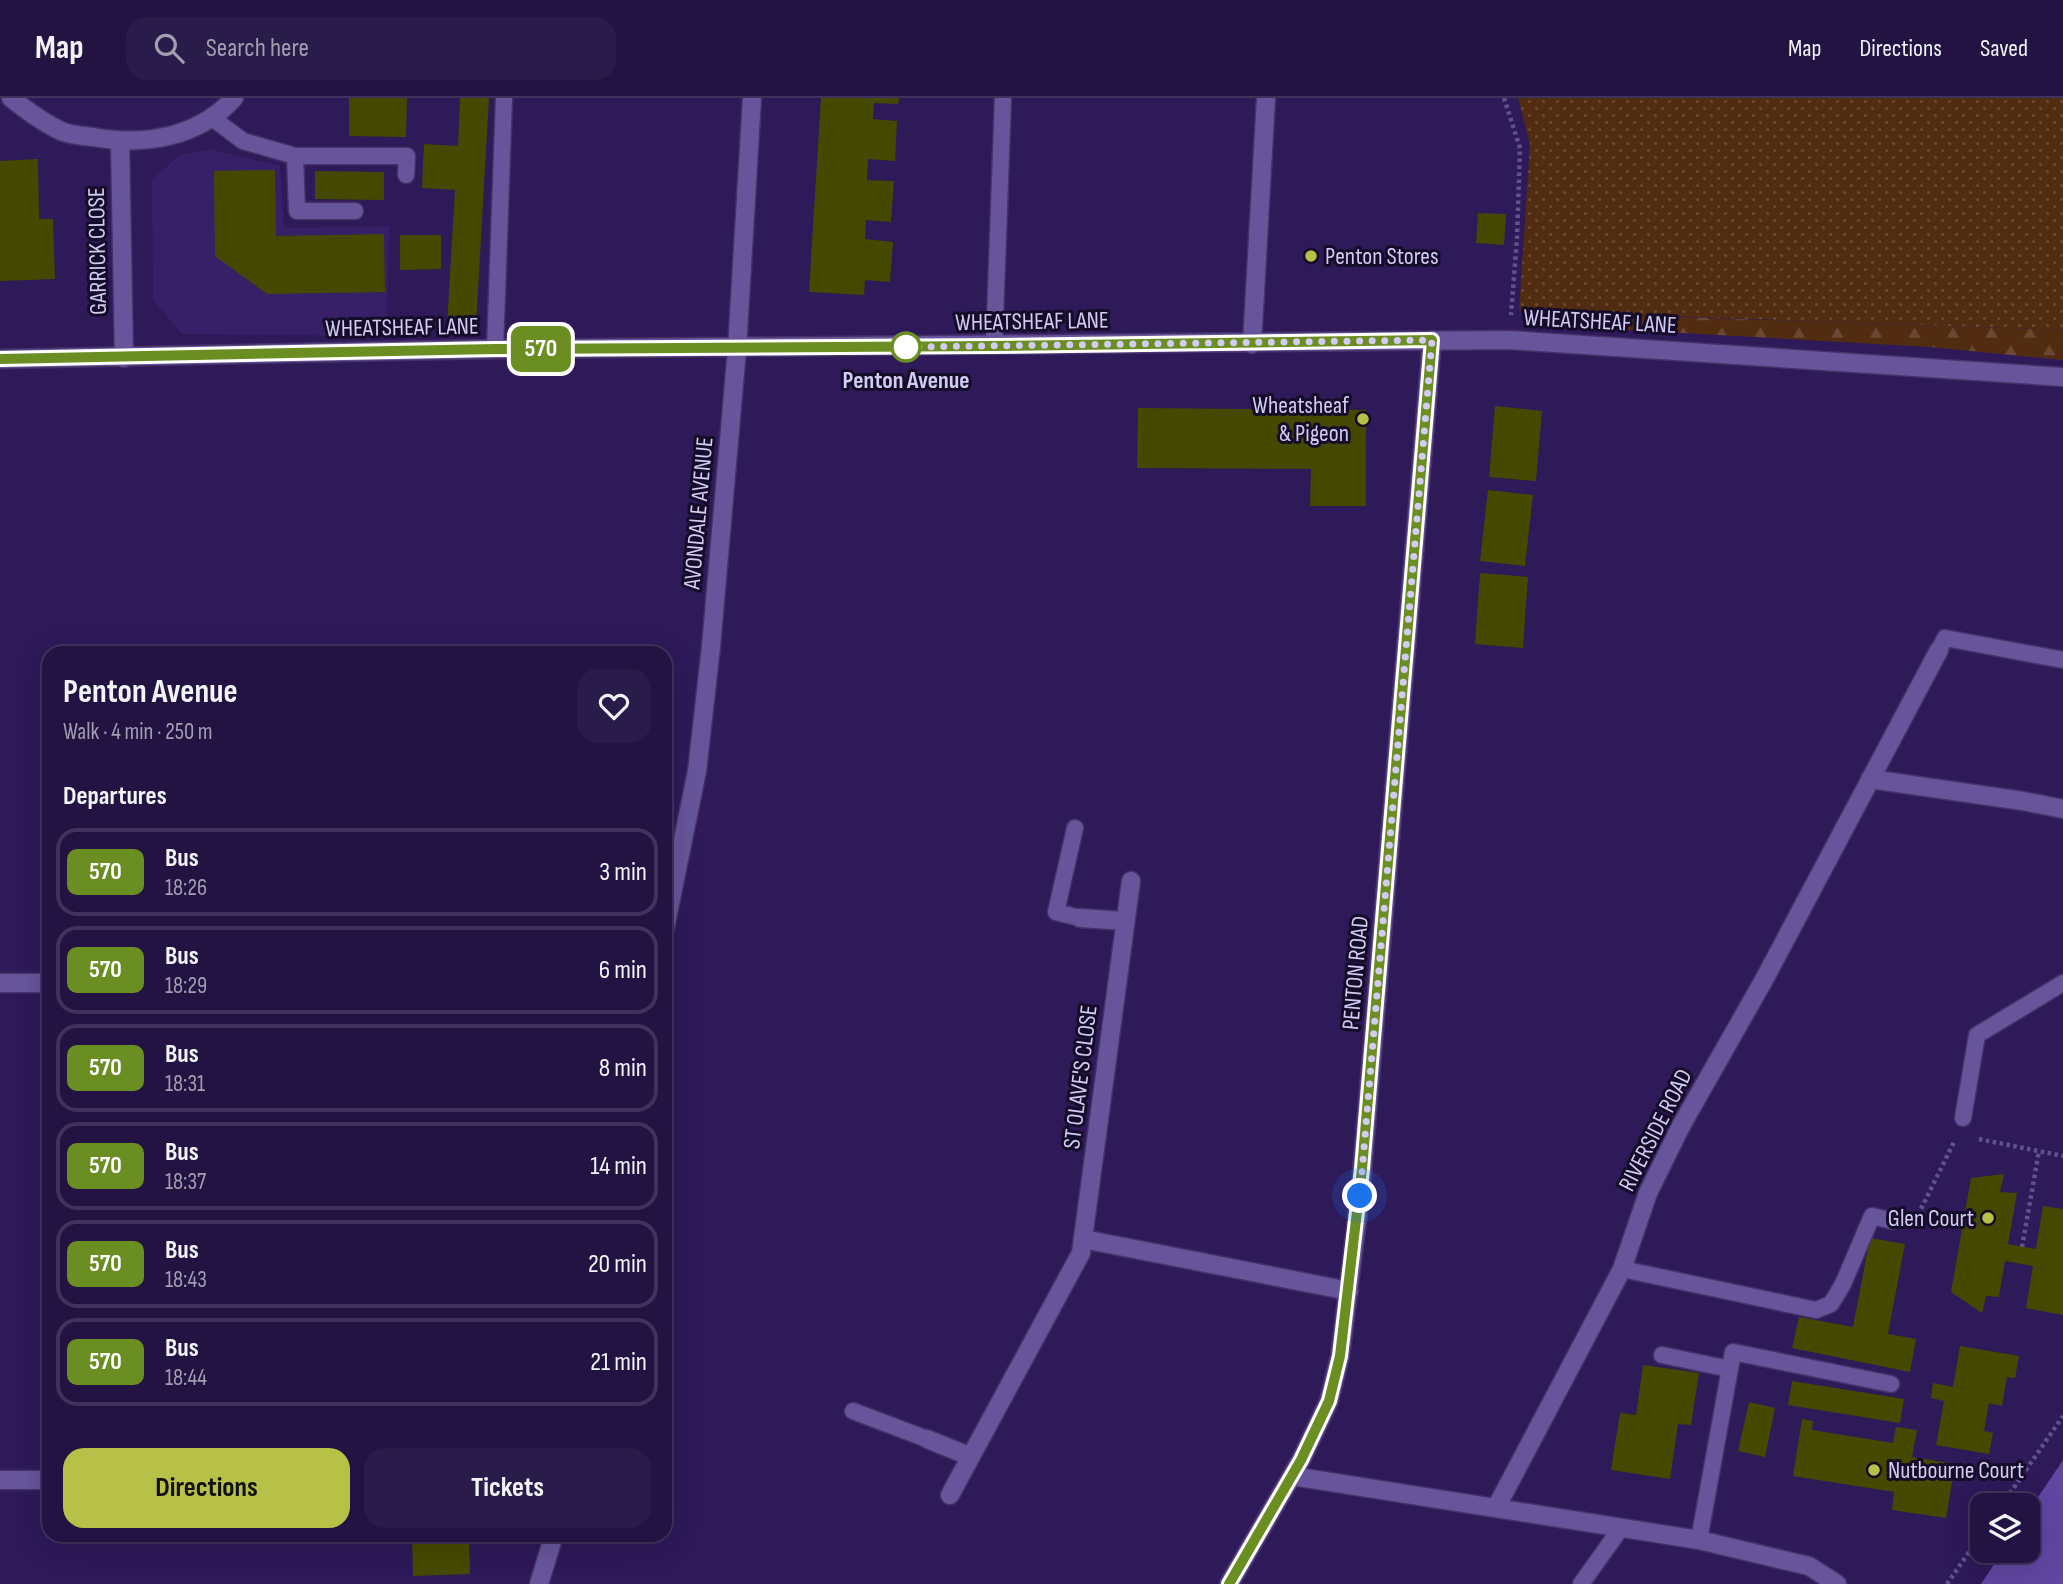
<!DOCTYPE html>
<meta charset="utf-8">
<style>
:root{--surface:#221343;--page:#2a1c4a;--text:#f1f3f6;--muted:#a29eb2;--line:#3f325c;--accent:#b8c147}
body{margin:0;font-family:"Sofia Sans Condensed",sans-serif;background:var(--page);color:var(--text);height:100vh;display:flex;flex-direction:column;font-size:26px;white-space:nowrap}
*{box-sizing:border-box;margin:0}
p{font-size:23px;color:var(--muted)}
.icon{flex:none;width:38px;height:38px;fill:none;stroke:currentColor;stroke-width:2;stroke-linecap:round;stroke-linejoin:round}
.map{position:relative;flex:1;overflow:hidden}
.panel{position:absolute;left:42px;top:548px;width:630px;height:896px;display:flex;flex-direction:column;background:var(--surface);border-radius:21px;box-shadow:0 7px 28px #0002,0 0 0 2px var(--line)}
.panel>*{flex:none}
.badge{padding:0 14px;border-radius:10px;font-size:24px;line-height:46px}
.controls{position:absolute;left:1970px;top:1395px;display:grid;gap:14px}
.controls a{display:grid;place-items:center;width:70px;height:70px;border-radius:14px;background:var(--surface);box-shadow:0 7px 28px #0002,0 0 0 2px var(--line);font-size:35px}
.you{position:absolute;width:35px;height:35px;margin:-18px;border:5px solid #fff;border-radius:50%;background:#1a73e8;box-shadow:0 0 0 10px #1a73e833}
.map>.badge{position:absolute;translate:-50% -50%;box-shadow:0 0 0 4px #fff}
h2{padding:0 21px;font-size:26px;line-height:63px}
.round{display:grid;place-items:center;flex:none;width:74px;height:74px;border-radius:21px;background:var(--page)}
.head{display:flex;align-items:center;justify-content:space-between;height:119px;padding:0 21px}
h1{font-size:33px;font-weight:700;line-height:52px}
.button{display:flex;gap:14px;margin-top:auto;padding:14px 21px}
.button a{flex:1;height:80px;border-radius:21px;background:var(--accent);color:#111;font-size:28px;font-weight:700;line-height:80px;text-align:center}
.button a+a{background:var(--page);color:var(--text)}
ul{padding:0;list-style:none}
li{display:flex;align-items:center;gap:21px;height:88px;margin:0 14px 10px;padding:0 7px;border:4px solid var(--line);border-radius:21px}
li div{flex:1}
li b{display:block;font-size:26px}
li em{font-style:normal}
li .badge{min-width:77px;font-weight:700;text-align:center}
header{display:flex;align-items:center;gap:42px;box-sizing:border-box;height:98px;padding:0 35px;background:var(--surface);border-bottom:2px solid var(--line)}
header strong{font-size:33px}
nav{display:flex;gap:38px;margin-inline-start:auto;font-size:24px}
.search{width:490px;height:63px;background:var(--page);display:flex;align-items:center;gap:18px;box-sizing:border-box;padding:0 24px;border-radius:21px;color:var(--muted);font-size:26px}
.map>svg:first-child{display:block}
.built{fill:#372068}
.forest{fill:url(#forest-firs)}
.park{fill:url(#park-dots)}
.water{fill:#6046a1}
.building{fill:#454900}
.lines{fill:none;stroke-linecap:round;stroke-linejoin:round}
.service-casing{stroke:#453168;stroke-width:19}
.minor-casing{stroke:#453168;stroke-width:21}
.path{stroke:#62528a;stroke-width:4.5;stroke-dasharray:3.5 3.5;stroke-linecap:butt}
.service{stroke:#66559a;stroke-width:16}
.minor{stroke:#66559a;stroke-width:18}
.line-casing{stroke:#fff;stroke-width:16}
.line{stroke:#6b8e23;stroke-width:10}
.walk{stroke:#d2cbf3;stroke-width:7;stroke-dasharray:0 12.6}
.poi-dot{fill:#b8c147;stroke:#140c28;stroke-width:2.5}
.stop-dot{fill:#fff;stroke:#6b8e23;stroke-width:3.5}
.labels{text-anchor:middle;stroke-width:6;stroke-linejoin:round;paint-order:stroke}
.street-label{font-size:24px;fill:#d2cbf3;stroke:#140c28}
.poi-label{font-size:24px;fill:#d2cbf3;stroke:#140c28;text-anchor:start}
.stop-label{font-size:24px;font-weight:bold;fill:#d2cbf3;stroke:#140c28}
</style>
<header>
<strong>Map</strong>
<div class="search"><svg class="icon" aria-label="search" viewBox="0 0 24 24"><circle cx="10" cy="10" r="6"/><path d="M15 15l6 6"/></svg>Search here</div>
<nav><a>Map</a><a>Directions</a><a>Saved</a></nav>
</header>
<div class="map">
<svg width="2063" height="1486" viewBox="0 0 2063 1486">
<defs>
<pattern id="forest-firs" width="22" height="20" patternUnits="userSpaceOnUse" patternTransform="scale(1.75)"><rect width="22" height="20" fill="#522c11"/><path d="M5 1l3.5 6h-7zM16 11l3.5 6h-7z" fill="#6a4934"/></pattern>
<pattern id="park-dots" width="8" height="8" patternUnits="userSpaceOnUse" patternTransform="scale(1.75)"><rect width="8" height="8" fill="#522c11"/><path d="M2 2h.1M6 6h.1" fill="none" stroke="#6a4934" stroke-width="1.8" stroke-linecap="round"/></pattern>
</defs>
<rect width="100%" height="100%" fill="#2e1959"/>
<path class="built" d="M210,51L280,68L284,130L389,128L387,226L360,225L359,238L182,236L153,202L152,82L180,57Z"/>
<path class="forest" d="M1591,216L2063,232V262L1930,249L1594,230Z"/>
<path class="park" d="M1518,0H2063V232L1519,213L1530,46Z"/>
<path class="water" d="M2063,1362V1486H1981L2003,1453L2028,1452V1414Z"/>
<path class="building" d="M349,0H407L406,39L349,38Z
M460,0H489L476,228L447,227L455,92L422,90L424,46L458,48Z
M821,0H899L898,6L874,5L873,21L897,23L895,63L868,61L867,82L894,83L891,124L866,122L865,141L893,144L890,184L865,182L864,197L809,194Z
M38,61L39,121H53L55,181L0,183V63Z
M275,72L276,138L384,136L385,194L267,196L215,158L214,73Z
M315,73L384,74V102L315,101Z
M1478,115L1506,116L1504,147L1476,145Z
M400,137H441V171L400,172Z
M1495,308L1542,313L1536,383L1489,379Z
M1138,310L1366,312V408H1310L1311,371L1137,370Z
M1488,392L1533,397L1525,468L1480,463Z
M1480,475L1528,479L1523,550L1475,546Z
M2004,1076L2000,1094L2017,1095L2008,1146L2036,1151L2043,1108L2063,1111V1217L2026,1210L2033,1168L2005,1163L1999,1199L1986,1198L1982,1215L1951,1194L1971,1080Z
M1870,1140L1905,1146L1888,1236L1916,1241L1910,1274L1792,1250L1799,1219L1853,1229Z
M1960,1248L2019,1258L2015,1280L2007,1279L2002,1308L1989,1305L1984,1333L1993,1335L1989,1356L1936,1347L1944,1303L1931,1300L1933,1285L1953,1289Z
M1643,1267L1699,1275L1691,1327L1678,1326L1670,1381L1611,1372L1620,1315L1636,1317Z
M1792,1283L1904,1301L1900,1325L1788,1307Z
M1749,1304L1775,1310L1765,1359L1738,1353Z
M1802,1321L1813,1323L1812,1332L1893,1345L1896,1329L1917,1332L1912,1359L1955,1366L1946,1420L1892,1412L1894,1394L1793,1378Z
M412,1437H469L470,1476L413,1478Z"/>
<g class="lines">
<g class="service-casing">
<path id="service" d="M211,19L243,43L295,58L297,113H355
M295,58H407L406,77
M994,248L1003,0
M495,251L504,0
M1939,552L1945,540L2063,562
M1075,730L1056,814L1080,820
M1963,1020L1977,937L2063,885
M1622,1171L1816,1212L1831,1206L1843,1186L1872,1118L1892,1123
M1662,1257L1730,1271
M853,1313L927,1341
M1699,1442L1733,1254L1891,1286
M1581,1486L1621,1430"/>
</g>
<g class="minor-casing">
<path id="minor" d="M11,0C26,12 44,25 61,33C70,37 83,38 93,39C144,48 198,40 234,0
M120,44L124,260
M1252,246L1266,0
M0,261L495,251L1509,242L2063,279
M1870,681L2023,703L2063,711
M1080,820L1125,823
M665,830L697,673L711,549L737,251L752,0
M0,885H49
M1083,1141L1349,1193
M927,1341L969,1358
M1292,1378L1699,1442L1809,1468L1837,1486
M0,1382H49
M950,1397L1081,1155L1131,783
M1496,1410L1622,1171L1648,1095L1681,1028L1765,880L1939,552
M539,1486L554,1437
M1229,1486L1301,1362L1329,1303L1340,1258L1360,1098L1432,242"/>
</g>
<path class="path" d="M1504,0L1520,50L1517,140L1511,217
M1979,1041L2063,1058
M1918,1117L1954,1044
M2022,1149L2039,1053
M2002,1407L2063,1318
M1947,1486L1983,1434"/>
<use href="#service" class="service"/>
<use href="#minor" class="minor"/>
</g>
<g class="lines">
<g class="line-casing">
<path id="line" d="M0,261L495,251L994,248L1432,242L1362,1071L1340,1258L1329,1303L1301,1362L1229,1486"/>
</g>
<use href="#line" class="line"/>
<path class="walk" d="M906,249L1432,242L1360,1098"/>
</g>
<g class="poi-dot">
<circle cx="1311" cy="158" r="7"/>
<circle cx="1363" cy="321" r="7"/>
<circle cx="1988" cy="1120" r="7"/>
<circle cx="1874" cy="1372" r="7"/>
</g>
<circle class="stop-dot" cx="906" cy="249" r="14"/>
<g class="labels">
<g class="street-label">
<text transform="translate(97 153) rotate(-91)" y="8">GARRICK CLOSE</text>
<text transform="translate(1032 223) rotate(-1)" y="8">WHEATSHEAF LANE</text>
<text transform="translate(1600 223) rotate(3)" y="8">WHEATSHEAF LANE</text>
<text transform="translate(402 229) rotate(-1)" y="8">WHEATSHEAF LANE</text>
<text transform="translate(698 415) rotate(-85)" y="8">AVONDALE AVENUE</text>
<text transform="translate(1355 875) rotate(-85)" y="8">PENTON ROAD</text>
<text transform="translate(1080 979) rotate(-83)" y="8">ST OLAVE'S CLOSE</text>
<text transform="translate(1655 1032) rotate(-63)" y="8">RIVERSIDE ROAD</text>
</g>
<g class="poi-label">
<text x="1325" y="166">Penton Stores</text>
<text x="1349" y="315" text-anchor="end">Wheatsheaf<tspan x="1349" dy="28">&amp; Pigeon</tspan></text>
<text x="1974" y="1128" text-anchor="end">Glen Court</text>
<text x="1888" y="1380">Nutbourne Court</text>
</g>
<g class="stop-label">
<text x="906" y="290">Penton Avenue</text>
</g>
</g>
</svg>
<div class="controls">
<a><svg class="icon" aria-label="layers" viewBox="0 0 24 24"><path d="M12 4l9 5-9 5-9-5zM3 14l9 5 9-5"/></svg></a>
</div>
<div class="you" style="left:1360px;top:1098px"></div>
<b class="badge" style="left:541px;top:251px;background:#6b8e23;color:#fff">570</b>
<section class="panel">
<div class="head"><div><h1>Penton Avenue</h1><p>Walk · 4 min · 250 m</p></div><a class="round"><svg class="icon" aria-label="heart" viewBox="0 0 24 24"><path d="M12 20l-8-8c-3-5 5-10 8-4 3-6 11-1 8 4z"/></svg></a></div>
<h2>Departures</h2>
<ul>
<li><span class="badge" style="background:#6b8e23;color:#fff">570</span><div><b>Bus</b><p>18:26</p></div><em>3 min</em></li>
<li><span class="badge" style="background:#6b8e23;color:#fff">570</span><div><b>Bus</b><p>18:29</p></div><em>6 min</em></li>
<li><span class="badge" style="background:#6b8e23;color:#fff">570</span><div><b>Bus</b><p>18:31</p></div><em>8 min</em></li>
<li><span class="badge" style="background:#6b8e23;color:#fff">570</span><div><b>Bus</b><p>18:37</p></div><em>14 min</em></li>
<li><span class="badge" style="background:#6b8e23;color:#fff">570</span><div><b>Bus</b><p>18:43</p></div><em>20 min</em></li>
<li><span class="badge" style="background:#6b8e23;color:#fff">570</span><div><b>Bus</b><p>18:44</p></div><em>21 min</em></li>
</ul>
<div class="button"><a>Directions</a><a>Tickets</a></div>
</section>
</div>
